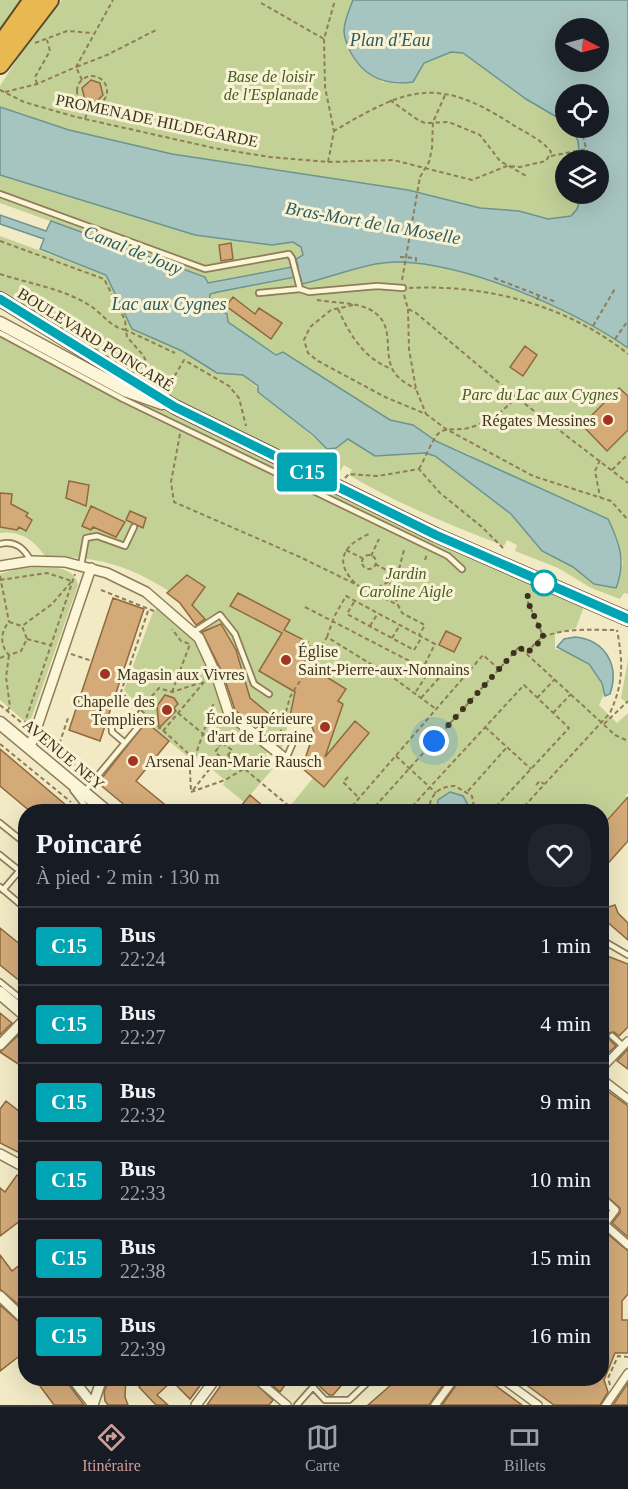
<!DOCTYPE html>
<html lang="fr">
<meta charset="utf-8">
<style>
:root{--surface:#171b24;--page:#20242c;--text:#f1f3f6;--muted:#9ea1a6;--line:#363941;--accent:#ce9d98}
body{margin:0;font-family:Georgia,serif;background:var(--page);color:var(--text);height:100vh;display:flex;flex-direction:column;font-size:22px;white-space:nowrap}
*{box-sizing:border-box;margin:0}
p{font-size:20px;color:var(--muted)}
.icon{flex:none;width:33px;height:33px;fill:none;stroke:currentColor;stroke-width:2;stroke-linecap:round;stroke-linejoin:round}
.map{position:relative;flex:1;overflow:hidden}
.drawer{position:absolute;left:18px;top:804px;width:591px;height:582px;display:flex;flex-direction:column;background:var(--surface);border-radius:24px;box-shadow:0 6px 24px #0002}
.drawer>*{flex:none}
.badge{padding:0 12px;border-radius:4px;font-size:21px;line-height:39px}
.needle{width:39px;rotate:96deg}
.controls{position:absolute;left:555px;top:18px;display:grid;gap:12px}
.controls a{display:grid;place-items:center;width:54px;height:54px;border-radius:50%;background:var(--surface);box-shadow:0 6px 24px #0002;font-size:30px}
.you{position:absolute;width:30px;height:30px;margin:-15px;border:4px solid #fff;border-radius:50%;background:#1a73e8;box-shadow:0 0 0 9px #1a73e833}
.map>.badge{position:absolute;translate:-50% -50%;box-shadow:0 0 0 3px #fff}
.round{display:grid;place-items:center;flex:none;width:63px;height:63px;border-radius:24px;background:var(--page)}
.overview{display:flex;align-items:center;justify-content:space-between;height:102px;padding:0 18px}
h1{font-size:28px;font-weight:700;line-height:45px}
ul{padding:0;list-style:none}
li{display:flex;align-items:center;gap:18px;height:78px;padding:0 18px;border-top:2px solid var(--line)}
li div{flex:1}
li b{display:block;font-size:22px}
li em{font-style:normal}
li .badge{min-width:66px;font-weight:700;text-align:center}
.dock{display:flex;justify-content:space-around;align-items:center;height:84px;border-top:2px solid var(--line);background:var(--surface);font-size:16px;color:var(--muted)}
.dock a{display:grid;justify-items:center;gap:3px}
.dock .on{color:var(--accent)}
.map>svg:first-child{display:block}
.green{fill:#c3d197;fill-rule:evenodd}
.water{fill:#a7c5c0;stroke:#6c9490;stroke-width:1.5;fill-rule:evenodd}
.building{fill:#d3aa78;stroke:#90693d;stroke-width:1.5}
.lines{fill:none;stroke-linecap:round;stroke-linejoin:round}
.service-casing{stroke:#8f7d59;stroke-width:8}
.pedestrian-casing{stroke:#8f7d59;stroke-width:10}
.minor-casing{stroke:#8f7d59;stroke-width:12}
.tertiary-casing{stroke:#8f7d59;stroke-width:15}
.secondary-casing{stroke:#715e3c;stroke-width:16}
.motorway-casing{stroke:#5d4a2d;stroke-width:20}
.path{stroke:#8f7d59;stroke-width:2;stroke-dasharray:4.5 3;stroke-linecap:butt}
.service{stroke:#fcf6d9;stroke-width:4.5}
.pedestrian{stroke:#fcf6d9;stroke-width:7}
.minor{stroke:#fcf6d9;stroke-width:9}
.tertiary{stroke:#fcf6d9;stroke-width:12}
.secondary{stroke:#fcf6d9;stroke-width:14}
.motorway{stroke:#e7b950;stroke-width:16}
.path-bridge{stroke:#8f7d59;stroke-width:2;stroke-dasharray:4.5 3;stroke-linecap:butt}
.line-casing{stroke:#fff;stroke-width:14}
.line{stroke:#00a4b2;stroke-width:9}
.walk{stroke:#3e321e;stroke-width:6;stroke-dasharray:0 10.8}
.poi-dot{fill:#a33424;stroke:#f9f3d5;stroke-width:2}
.stop-dot{fill:#fff;stroke:#00a4b2;stroke-width:3}
.labels{text-anchor:middle;stroke-width:6;stroke-linejoin:round;paint-order:stroke}
.park-label{font-size:16px;font-style:italic;fill:#465c23;stroke:#f9f3d5}
.street-label{font-size:16px;fill:#3e321e;stroke:#f9f3d5}
.poi-label{font-size:16px;fill:#3e321e;stroke:#f9f3d5;text-anchor:end}
.water-label{font-size:18px;font-style:italic;fill:#2c5b5f;stroke:#f9f3d5}
</style>
<div class="map">
<svg width="628" height="1405" viewBox="0 0 628 1405">
<rect width="100%" height="100%" fill="#f2eac5"/>
<path class="green" d="M0,0H24L0,34Z
M62,0H353L346,16L382,82L401,84L413,82L424,62L451,52L462,53L526,99L563,120L566,128H572L578,141L580,160H566V194H582L577,209L570,216L549,219L519,211L480,208L408,190L172,154L69,130L0,107V86L26,45Z
M0,175L195,235L272,245L285,242L297,243L303,252L302,257L297,259L315,281C342,274 372,262 400,262C468,264 572,309 628,348V594L624,593L620,599L591,588L558,568L515,551L517,545L507,540L504,546C450,525 398,504 349,475L352,470L344,465L335,480L187,406L0,294V236L106,275L132,329L182,351L217,373L243,375L327,449L348,439L375,456L425,453L435,456L511,514L542,551L573,567L594,584L616,588L623,563L617,537L470,455L429,437L413,425L390,420L252,341L228,322L227,314L209,305L210,294L205,277L0,203Z
M0,318L178,416L586,601L576,628L555,634V649C580,652 598,667 605,692L599,705L617,723L628,713V794L625,795L628,798L602,826V812L286,811L313,778L302,768L317,724L290,717L281,751L260,733L273,718L250,698L242,672L231,660L239,656L221,623L201,633L195,624L203,618L183,594L187,576L169,591C124,563 97,557 45,556C34,540 20,530 0,533ZM282,633L292,634L308,641V645L313,648L289,688L259,671Z
M21,568C39,568 74,562 78,585L29,725L0,700V574Z
M159,607L195,639L211,672L226,716L269,751L264,755L276,765L244,802L223,785L225,780L192,753L188,757L146,722L149,719L124,690L153,612Z
M628,660V704L621,698Z"/>
<path class="water" d="M353,0H628V348C572,309 469,264 400,262C368,261 334,277 302,284L300,276L218,292L210,294L209,304L227,314L228,322L276,355L283,352L390,420L413,425L436,441L608,519C620,543 626,563 616,588L594,584L573,567L542,551L511,514L435,456L425,453L375,456L348,439L336,448L327,449L313,435L258,392V386L243,375L217,373L182,351L132,329L106,275L40,249L44,239L0,224V215L46,231L51,221L205,277L208,283L298,266L296,259L303,255L301,247L293,242L272,245L195,235L0,175V107L69,130L172,154L408,190L480,208L519,211L548,219L571,216L577,209L582,194H598V160H580L578,141L572,128H598V94H566L565,122L526,99L463,53L451,52L424,63L413,82C386,86 365,78 351,53C348,47 344,38 344,31C344,21 349,10 353,0ZM566,28H598V62H566Z
M575,637C605,640 620,665 610,694L605,696L602,683L589,664L557,647L564,639Z
M450,792L463,796L468,805V811H437L438,800Z"/>
<path class="building" d="M91,80L100,83L103,95L95,103L85,100L82,88Z
M231,243L233,259L221,261L219,245Z
M233,297L255,314L259,308L282,323L271,339L226,306Z
M525,346L537,355L523,376L510,367Z
M619,388L628,396V430L607,451L582,425Z
M69,481L89,485L86,506L66,498Z
M0,493L12,494L11,504L28,513L26,516L32,520L26,531L19,527L17,530L0,527Z
M91,506L125,522L116,537L93,527L91,530L82,526Z
M130,511L146,518L143,528L126,520Z
M187,575L205,587L192,605L205,619L196,625L180,603L167,593Z
M238,593L290,620L284,630L308,642L307,644L313,648L304,663L346,689L338,701L343,704L325,757L355,721L369,733L324,787L302,768L314,732L311,724L290,716L295,692L259,671L282,633L230,606Z
M113,598L144,609L100,741L69,730Z
M221,624L236,650L250,698L274,718L262,731L235,710L223,674L202,632Z
M446,631L461,638L454,652L439,645Z
M165,695L174,698L178,704L174,708L176,711L159,728L157,706Z
M146,722L169,741L136,781L174,812H133L98,783Z
M0,749L74,812H31L0,786Z
M250,795L270,812H236Z
M628,797V841L602,870V826Z
M615,905L618,913L628,923V940L606,921L602,926V909Z
M0,928L26,949V986L0,965Z
M602,954L628,964V1027L619,1036L614,1032L608,1033V1038L616,1046L608,1053L602,1048Z
M0,1013L12,1023L0,1035Z
M22,1032L26,1035V1069L0,1052Z
M628,1049V1069L617,1061Z
M602,1087L628,1106V1237L612,1223L620,1213V1208L602,1192Z
M6,1101L19,1111L26,1107V1156L0,1143V1109Z
M17,1175L26,1181L19,1192L26,1201V1228L20,1221L0,1236V1188L5,1192Z
M605,1232L628,1251V1294L622,1301V1320H628V1353H615L604,1380L608,1392L600,1405H554L517,1378H602V1233Z
M0,1255L12,1271L26,1260V1278L20,1282L26,1288V1311L0,1289Z
M0,1305L26,1328V1351L0,1371Z
M34,1378H64L84,1405H54Z
M110,1378H126L125,1397L128,1405H108L105,1401L104,1392Z
M152,1378H196L202,1383L190,1399L172,1381L157,1395L168,1405H156L139,1387L144,1382L147,1385Z
M226,1378H250L273,1400L269,1405H207Z
M264,1378H290L280,1392Z
M311,1378H348L333,1395H329Z
M399,1378H448L429,1405H368Z
M461,1378H485L522,1405H442Z
M628,1383V1405H613Z"/>
<g class="lines">
<g class="service-casing">
<path id="service" d="M0,194L205,269L289,254L292,258L300,289L309,292L377,286L403,288
M259,293L300,289
M0,333L123,399L448,556L462,569
M0,544C15,540 24,548 31,561
M81,566L86,538L97,536L125,546L134,527
M192,633L220,615L235,634L254,684L269,694
M111,723L112,732L125,743
M286,759L295,738
M73,790L90,812
M85,791L139,726
M0,823L26,844
M0,855L26,876
M0,887L26,909
M3,890L26,863
M602,940L628,955
M0,982L26,1003
M612,1036L623,1046
M297,1405L313,1387L325,1400H349L369,1381"/>
</g>
<g class="pedestrian-casing">
<path id="pedestrian" d="M602,1068L628,1041
M602,1079L628,1099
M602,1198L615,1210L602,1227
M602,1222L628,1245
M255,1378L287,1405
M501,1378L538,1405
M435,1405L455,1378
M606,1405L628,1373"/>
</g>
<g class="minor-casing">
<path id="minor" d="M0,566L31,561L65,562L107,573L146,592L199,638L217,677L229,714L287,760
M30,747L91,568
M0,1045L26,1018
M0,1154L26,1168
M0,1296L26,1321
M72,1378L93,1405
M93,1405L102,1378
M196,1405L216,1378"/>
</g>
<g class="tertiary-casing">
<path id="tertiary" d="M0,323L125,390L162,403
M0,723L107,812
M0,993L26,1015"/>
</g>
<g class="secondary-casing">
<path id="secondary" d="M0,299L175,407L436,535L628,619"/>
</g>
<g class="motorway-casing">
<path id="motorway" d="M0,45L32,0
M0,65L50,0"/>
</g>
<path class="path" d="M261,3L324,39
M35,43L67,31L93,33
M77 91a15 15 0 1 1 30 0a15 15 0 1 1-30 0Z
M82,80L76,67L107,55L158,29
M37,84L35,77L50,51L47,40
M0,90L24,102L76,117L214,148L270,157L328,162L393,160L472,180L507,166L520,167L546,161L551,152C543,140 522,131 510,123C436,75 405,89 334,131
M5,92L37,84L76,67L113,0
M390,100L418,120L425,123L449,122L480,135L500,161L528,177
M85,119L89,106
M581,128L589,160
M551,156L586,149
M328,162L334,131L325,87L324,39L335,0
M420,177L429,162L432,148L433,122L446,93
M0,241L104,279L125,320L126,330L175,353
M400,257L416,258V264
M0,274C30,284 66,289 92,307C103,315 112,328 126,330L127,337L143,355L155,379
M494,278L556,302
M409,288C486,284 567,305 628,354
M404,295L408,309L416,313L516,397L628,483
M317,300C333,303 354,302 369,309C398,324 381,351 394,372C399,380 409,385 416,389
M537,300L539,295
M353,305L331,310L310,327L304,340L308,353L318,361L385,397L426,414L446,429L533,476L611,501L628,520
M338,309C350,335 364,359 392,369
M408,309L409,349L416,389L426,414
M593,326L616,287
M615,339L627,322
M167,389L184,360L229,386L239,398L246,426
M180,434L171,482L174,502L300,557L398,605L402,613L425,625L419,635
M600,460L595,471L600,497
M419,469C425,458 430,445 437,435C445,426 458,431 468,428C488,423 503,412 516,397
M612,470L628,454
M345,478L349,474L377,476L419,469L440,493L482,527L504,549
M346,550L362,558
M362 562a7 7 0 1 1 14 0a7 7 0 1 1-14 0Z
M371,556L379,539
M425,560L427,554
M375,564L396,575
M0,576L9,622
M0,580L47,573L72,581L52,604L22,626
M355,583C333,561 344,545 369,534
M390,583L398,605
M363,587L377,588L397,577L404,550
M101,590L154,611
M527,594V600L544,638
M354,602L347,614L414,650L422,637
M305,607L423,668L428,673L415,693
M148,611L121,692L190,755V769
M9,622L22,626L27,639L21,651L9,655C0,646 0,632 9,622Z
M370,626L378,613
M327,637L334,617L346,596L435,644L423,668
M392,638L400,625
M27,639L50,645
M527,653C531,649 535,642 540,639C561,627 593,630 616,630
M71,654L92,661
M0,658L7,655
M172,692L190,644L181,641L172,629
M421,698L439,678
M537,698L555,679
M0,705L28,728
M7,711L10,707L6,677L9,655
M178,713L219,747
M553,713L571,694
M604,724L628,701
M24,725L75,574
M485,727L531,769
M122,730L159,688L172,692L209,680
M163,731L204,682
M42,739L89,776
M278,741L290,697L327,637L395,679L436,709
M435,742L443,749L448,744
M222,743L232,750L224,760L215,752Z
M0,744L71,802
M57,751L68,718
M228,755L296,812
M396,756L436,793
M192,765L214,702
M190,770L191,792
M348,777L343,782L359,798
M536,785L540,781L544,784
M193,790L219,757
M468,791L507,747
M191,792L225,780L266,756
M347,812L483,655L499,669
M370,812L519,647L615,735L628,741
M407,812L524,685L569,728L491,812
M429,812C429,795 439,786 455,786L472,796L475,812
M519,812L610,713C624,682 623,662 617,630
M610,1385L608,1378L618,1356L628,1357"/>
<use href="#service" class="service"/>
<use href="#pedestrian" class="pedestrian"/>
<use href="#minor" class="minor"/>
<use href="#tertiary" class="tertiary"/>
<use href="#secondary" class="secondary"/>
<use href="#motorway" class="motorway"/>
<path class="path-bridge" d="M402,280L420,177"/>
</g>
<g class="lines">
<g class="line-casing">
<path id="line" d="M0,299L175,407L436,535L628,619"/>
</g>
<use href="#line" class="line"/>
<path class="walk" d="M434,741L519,647L527,653L544,638L527,600L528,594L544,583"/>
</g>
<g class="poi-dot">
<circle cx="608" cy="420" r="6"/>
<circle cx="286" cy="660" r="6"/>
<circle cx="105" cy="674" r="6"/>
<circle cx="167" cy="710" r="6"/>
<circle cx="325" cy="727" r="6"/>
<circle cx="133" cy="761" r="6"/>
</g>
<circle class="stop-dot" cx="544" cy="583" r="12"/>
<g class="labels">
<g class="park-label">
<text x="271" y="82">Base de loisir<tspan x="271" dy="18">de l'Esplanade</tspan></text>
<text x="540" y="400">Parc du Lac aux Cygnes</text>
<text x="406" y="579">Jardin<tspan x="406" dy="18">Caroline Aigle</tspan></text>
</g>
<g class="street-label">
<text transform="translate(157 120) rotate(12)" y="6">PROMENADE HILDEGARDE</text>
<text transform="translate(96 339) rotate(32)" y="6">BOULEVARD POINCARÉ</text>
<text transform="translate(64 754) rotate(40)" y="6">AVENUE NEY</text>
</g>
<g class="poi-label">
<text x="596" y="426">Régates Messines</text>
<text x="298" y="657" text-anchor="start">Église<tspan x="298" dy="18">Saint-Pierre-aux-Nonnains</tspan></text>
<text x="117" y="680" text-anchor="start">Magasin aux Vivres</text>
<text x="155" y="707">Chapelle des<tspan x="155" dy="18">Templiers</tspan></text>
<text x="313" y="724">École supérieure<tspan x="313" dy="18">d'art de Lorraine</tspan></text>
<text x="145" y="767" text-anchor="start">Arsenal Jean-Marie Rausch</text>
</g>
<g class="water-label">
<text x="390" y="46">Plan d'Eau</text>
<text transform="translate(373 223) rotate(10)" y="6">Bras-Mort de la Moselle</text>
<text transform="translate(133 250) rotate(22)" y="6">Canal de Jouy</text>
<text x="169" y="310">Lac aux Cygnes</text>
</g>
</g>
</svg>
<div class="controls">
<a><svg class="needle" viewBox="-14 -14 28 28"><path d="M0-13l5 13h-10z" fill="#e53935"/><path d="M0 13l5-13h-10z" fill="#9ea1a6"/></svg></a>
<a><svg class="icon" aria-label="locate" viewBox="0 0 24 24"><circle cx="12" cy="12" r="6"/><path d="M12 2v4M12 18v4M2 12h4M18 12h4"/></svg></a>
<a><svg class="icon" aria-label="layers" viewBox="0 0 24 24"><path d="M12 4l9 5-9 5-9-5zM3 14l9 5 9-5"/></svg></a>
</div>
<div class="you" style="left:434px;top:741px"></div>
<b class="badge" style="left:307px;top:472px;background:#00a4b2;color:#fff">C15</b>
<section class="drawer">
<div class="overview"><div><h1>Poincaré</h1><p>À pied · 2 min · 130 m</p></div><a class="round"><svg class="icon" aria-label="heart" viewBox="0 0 24 24"><path d="M12 20l-8-8c-3-5 5-10 8-4 3-6 11-1 8 4z"/></svg></a></div>
<ul>
<li><span class="badge" style="background:#00a4b2;color:#fff">C15</span><div><b>Bus</b><p>22:24</p></div><em>1 min</em></li>
<li><span class="badge" style="background:#00a4b2;color:#fff">C15</span><div><b>Bus</b><p>22:27</p></div><em>4 min</em></li>
<li><span class="badge" style="background:#00a4b2;color:#fff">C15</span><div><b>Bus</b><p>22:32</p></div><em>9 min</em></li>
<li><span class="badge" style="background:#00a4b2;color:#fff">C15</span><div><b>Bus</b><p>22:33</p></div><em>10 min</em></li>
<li><span class="badge" style="background:#00a4b2;color:#fff">C15</span><div><b>Bus</b><p>22:38</p></div><em>15 min</em></li>
<li><span class="badge" style="background:#00a4b2;color:#fff">C15</span><div><b>Bus</b><p>22:39</p></div><em>16 min</em></li>
</ul>
</section>
</div>
<nav class="dock">
<a class="on"><svg class="icon" aria-label="directions" viewBox="0 0 24 24"><path d="M12 3l9 9-9 9-9-9zM9 14v-3h6M13 9l2 2-2 2"/></svg>Itinéraire</a>
<a><svg class="icon" aria-label="map" viewBox="0 0 24 24"><path d="M3 6l6-2 6 2 6-2v14l-6 2-6-2-6 2zM9 4v14M15 6v14"/></svg>Carte</a>
<a><svg class="icon" aria-label="tickets" viewBox="0 0 24 24"><path d="M3 7h18v10H3zM15 7v10"/></svg>Billets</a>
</nav>
